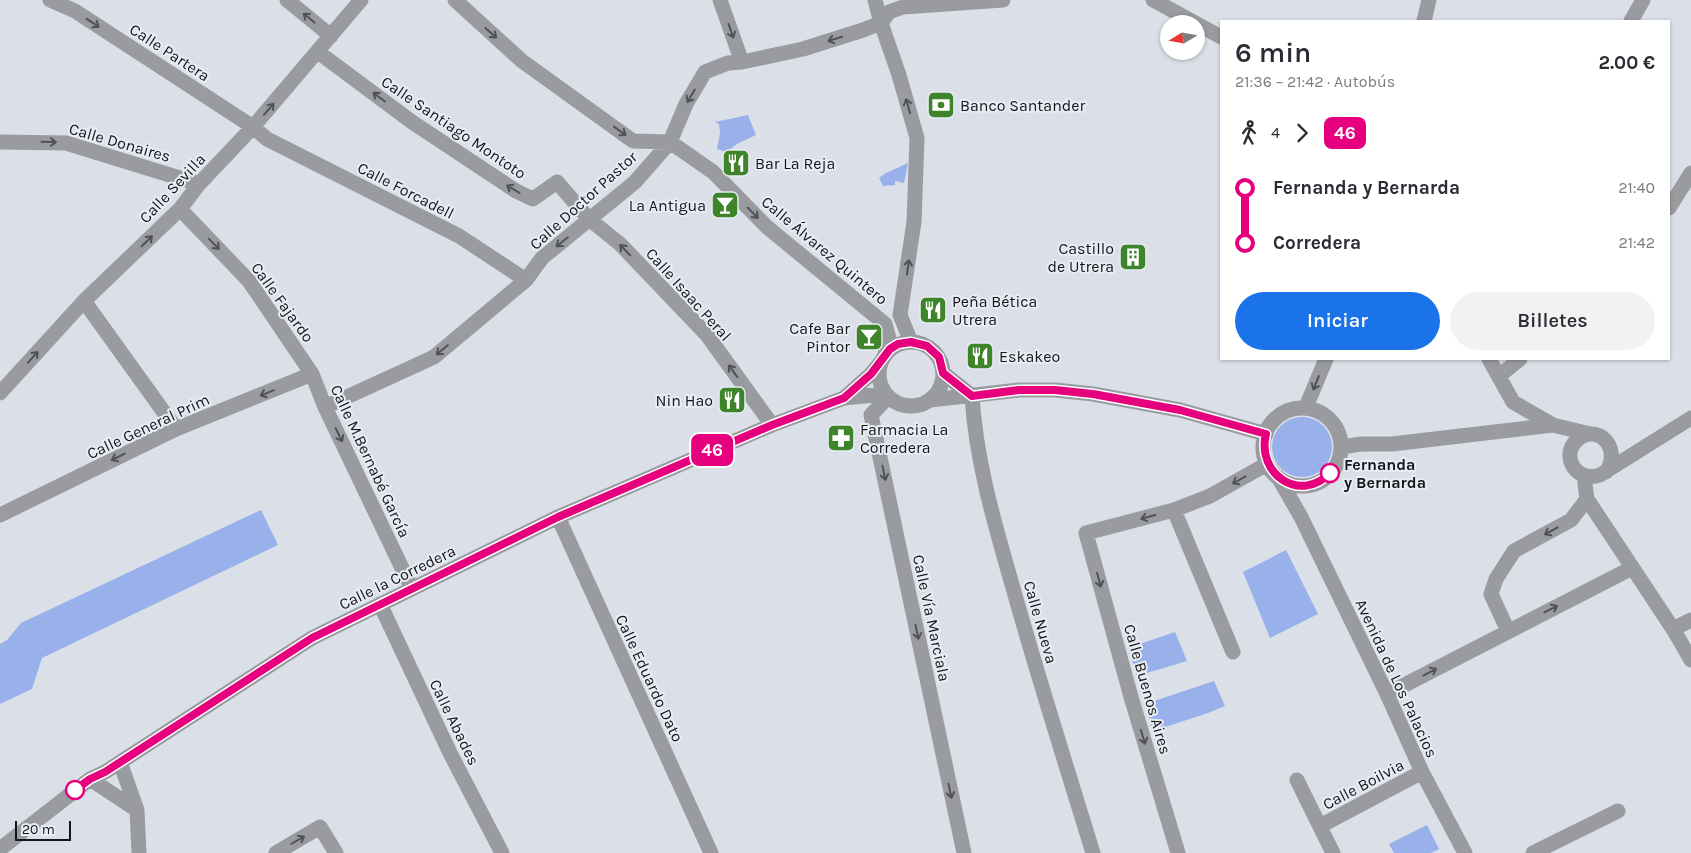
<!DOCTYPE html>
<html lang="es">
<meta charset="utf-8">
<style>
:root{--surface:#fff;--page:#f2f2f3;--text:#2b2b33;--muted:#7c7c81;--accent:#1a73e8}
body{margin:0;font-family:Karla,sans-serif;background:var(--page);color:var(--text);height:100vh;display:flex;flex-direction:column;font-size:19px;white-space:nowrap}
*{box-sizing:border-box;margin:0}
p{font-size:16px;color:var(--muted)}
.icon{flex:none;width:28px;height:28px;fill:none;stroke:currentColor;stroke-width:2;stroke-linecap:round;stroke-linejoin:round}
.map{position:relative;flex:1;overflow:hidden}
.side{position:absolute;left:1220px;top:20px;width:450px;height:340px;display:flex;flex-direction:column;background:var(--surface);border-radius:0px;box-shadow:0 1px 4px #0004}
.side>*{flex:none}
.badge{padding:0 10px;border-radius:8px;font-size:18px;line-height:32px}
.needle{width:32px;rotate:259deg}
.tools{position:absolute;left:1160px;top:15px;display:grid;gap:10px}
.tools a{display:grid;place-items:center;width:45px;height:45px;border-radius:50%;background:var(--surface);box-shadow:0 1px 4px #0004;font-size:25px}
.scale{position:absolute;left:15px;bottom:12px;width:56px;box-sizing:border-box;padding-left:5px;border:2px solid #151619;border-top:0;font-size:14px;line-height:18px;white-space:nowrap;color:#151619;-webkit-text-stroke:4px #e8ecf4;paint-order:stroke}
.map>.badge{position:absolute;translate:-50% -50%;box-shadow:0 0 0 2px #fff}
.legs{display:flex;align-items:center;gap:8px;height:55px;padding:0 15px;font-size:16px}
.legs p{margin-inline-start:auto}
.head{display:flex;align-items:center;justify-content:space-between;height:85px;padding:0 15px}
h1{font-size:28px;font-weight:600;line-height:38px}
.cta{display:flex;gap:10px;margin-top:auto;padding:10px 15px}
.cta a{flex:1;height:58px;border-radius:30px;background:var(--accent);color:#fff;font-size:20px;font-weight:600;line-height:58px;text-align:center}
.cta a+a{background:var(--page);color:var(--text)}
ul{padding:0 15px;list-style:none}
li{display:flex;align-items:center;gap:18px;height:55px;font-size:19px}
li i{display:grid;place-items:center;width:8px;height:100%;margin:0 6px;background:currentColor}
li i::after{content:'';width:12px;height:12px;margin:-6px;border:4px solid;border-radius:50%;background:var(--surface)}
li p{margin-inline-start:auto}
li:first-child i{background:linear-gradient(#0000 50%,currentColor 0)}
li:last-child i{background:linear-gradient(currentColor 50%,#0000 0)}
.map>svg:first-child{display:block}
.green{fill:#99b1eb}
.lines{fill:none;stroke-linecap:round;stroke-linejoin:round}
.minor{stroke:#999b9e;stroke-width:15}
.oneway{stroke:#505255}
.line-1-casing{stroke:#fff;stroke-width:11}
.line-1{stroke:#e6007e;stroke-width:8}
.stop-1-dot{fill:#fff;stroke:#e6007e;stroke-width:2.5}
.labels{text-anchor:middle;stroke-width:4;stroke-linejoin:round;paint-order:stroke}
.street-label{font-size:16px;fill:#151619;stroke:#e8ecf4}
.poi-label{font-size:16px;fill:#151619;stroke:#e8ecf4;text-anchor:start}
.stop-label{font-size:16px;font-weight:bold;fill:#151619;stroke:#e8ecf4;text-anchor:start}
</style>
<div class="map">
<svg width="1691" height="853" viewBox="0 0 1691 853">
<rect width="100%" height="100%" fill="#dbdfe7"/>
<path class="green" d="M748,115L756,135L737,144L726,152L717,149L720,133L719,124L715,122Z
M908,163L904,183L895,181V185L883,186L879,178L886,173Z
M1272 447a30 30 0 1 1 60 0a30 30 0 1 1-60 0Z
M261,510L278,545L42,658L32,689L0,704V644L7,640L21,623Z
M1286,550L1318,614L1270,638L1243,572Z
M1175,632L1187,661L1137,676L1128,648Z
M1214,681L1225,706L1208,713L1153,731L1145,704Z
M1427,825L1439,849L1431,853H1394L1389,844Z"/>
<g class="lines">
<path class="minor" d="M50,0L75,11L253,127L267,139L459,236L526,280
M287,0L331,36
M455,0L522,61L633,141L670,142L713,172L767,227L885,324L889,338L885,355
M720,0L742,62
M875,0L881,23L899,75L917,138L914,222L900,315
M1153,0L1221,37
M1424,21L1429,0
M1631,21L1643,0
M881,23L889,12L903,7L1003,0
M318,52L412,122L516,191L533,199L557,182L589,219L620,244L707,335L772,425
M0,142L66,143L199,184
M1669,208L1691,173
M180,209L249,281L312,374L325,407L412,589
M84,301L176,429
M900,315L911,342
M879 374a32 32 0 1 1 64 0a32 32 0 1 1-64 0Z
M1489,359L1513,402L1553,425
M943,373L972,396
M1499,376L1520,359
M0,393L84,301L180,209L199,184L253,127L361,0
M972,396C976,462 995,525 1013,588C1038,677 1066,765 1093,853
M888,397L871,415L964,853
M844,398L871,374L881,362
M930,400L1019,390H1055L1093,394L1180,410L1266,434
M325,407L434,357L526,280L542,258L635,182L670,142L686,104L705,72L728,63L742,62L803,49L863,30L881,23
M1306,407L1326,359
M1263 447a39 39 0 1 1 78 0a39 39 0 1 1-78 0Z
M1342,447L1361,444H1392L1553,425L1590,434
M1606,472C1621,451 1602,425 1581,437C1558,451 1574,484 1600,475L1691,418
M1278,477L1301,517L1387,694L1422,772L1465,853
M1587,499L1673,629L1691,660
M1174,510L1233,652
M0,515L176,429L312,374
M558,517L711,853
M380,604L450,753L502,853
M1673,629L1691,620
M1508,631L1491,594L1496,579L1514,551L1571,520L1587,499L1584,476
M1387,694L1632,568
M120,762L137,810L139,853
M90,779L137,810
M1297,780L1333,853
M1320,826L1422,772
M0,849L90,779L105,772L312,638L558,517L772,425L844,398L885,394
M276,853L320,827L336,853
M1178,853L1131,697L1086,533L1174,510L1210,496L1267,464
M1533,853L1618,811"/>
</g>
<defs><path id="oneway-shaft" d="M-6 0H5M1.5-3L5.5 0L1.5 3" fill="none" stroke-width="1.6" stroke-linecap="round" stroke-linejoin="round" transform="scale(1.25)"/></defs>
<g class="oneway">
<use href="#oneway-shaft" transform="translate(309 18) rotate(-141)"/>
<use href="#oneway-shaft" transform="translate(93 23) rotate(33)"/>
<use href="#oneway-shaft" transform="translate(731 31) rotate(71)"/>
<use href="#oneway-shaft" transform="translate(491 33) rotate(42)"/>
<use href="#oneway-shaft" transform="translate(835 39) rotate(163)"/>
<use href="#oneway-shaft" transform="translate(691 96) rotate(121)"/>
<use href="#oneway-shaft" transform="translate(379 97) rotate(-143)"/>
<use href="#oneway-shaft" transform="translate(908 106) rotate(-106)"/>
<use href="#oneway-shaft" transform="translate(269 109) rotate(-49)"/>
<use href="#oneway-shaft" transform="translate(620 131) rotate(36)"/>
<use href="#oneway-shaft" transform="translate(49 142) rotate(1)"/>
<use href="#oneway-shaft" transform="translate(513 189) rotate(-149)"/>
<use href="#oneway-shaft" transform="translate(753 213) rotate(46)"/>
<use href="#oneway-shaft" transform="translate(147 241) rotate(-44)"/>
<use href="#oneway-shaft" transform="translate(562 242) rotate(141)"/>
<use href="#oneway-shaft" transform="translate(214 244) rotate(46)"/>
<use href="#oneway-shaft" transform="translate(625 250) rotate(-134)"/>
<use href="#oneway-shaft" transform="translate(908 267) rotate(-82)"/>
<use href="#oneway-shaft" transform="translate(442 350) rotate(140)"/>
<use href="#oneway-shaft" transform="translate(33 357) rotate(-48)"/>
<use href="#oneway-shaft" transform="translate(733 371) rotate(-126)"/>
<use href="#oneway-shaft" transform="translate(1316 383) rotate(112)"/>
<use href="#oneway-shaft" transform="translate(267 393) rotate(158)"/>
<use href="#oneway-shaft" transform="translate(339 435) rotate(64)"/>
<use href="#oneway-shaft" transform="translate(118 457) rotate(154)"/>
<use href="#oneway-shaft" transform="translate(884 473) rotate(78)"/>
<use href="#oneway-shaft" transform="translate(1239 480) rotate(151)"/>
<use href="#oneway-shaft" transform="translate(1148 517) rotate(165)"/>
<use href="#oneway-shaft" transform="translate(1551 531) rotate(151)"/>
<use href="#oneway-shaft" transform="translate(1099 580) rotate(75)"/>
<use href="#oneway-shaft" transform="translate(1551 609) rotate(-27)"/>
<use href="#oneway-shaft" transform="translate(917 632) rotate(78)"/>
<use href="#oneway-shaft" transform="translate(1430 672) rotate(-28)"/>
<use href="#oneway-shaft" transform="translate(1143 737) rotate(73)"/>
<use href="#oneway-shaft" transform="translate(950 791) rotate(78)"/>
<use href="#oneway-shaft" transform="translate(298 840) rotate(-30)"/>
</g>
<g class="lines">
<g class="line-1-casing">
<path id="line-1" d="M75,790L90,779L105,772L312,638L558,517L772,425L844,398L871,374L890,349L898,344L911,342L927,346L939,357L943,373L972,396L1019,390H1055L1093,394L1180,410L1266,434C1256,474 1300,504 1330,473"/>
</g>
<use href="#line-1" class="line-1"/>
</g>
<defs>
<g id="bank-square" transform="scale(1.4375)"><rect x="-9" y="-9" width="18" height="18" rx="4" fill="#3d842a" stroke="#e8ecf4"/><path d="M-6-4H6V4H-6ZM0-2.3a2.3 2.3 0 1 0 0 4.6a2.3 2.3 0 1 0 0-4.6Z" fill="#fff"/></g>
<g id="restaurant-square" transform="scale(1.4375)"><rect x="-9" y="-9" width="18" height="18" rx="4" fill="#3d842a" stroke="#e8ecf4"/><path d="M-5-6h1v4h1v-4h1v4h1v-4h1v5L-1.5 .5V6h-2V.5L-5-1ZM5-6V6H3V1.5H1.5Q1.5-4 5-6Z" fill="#fff"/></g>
<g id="bar-square" transform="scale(1.4375)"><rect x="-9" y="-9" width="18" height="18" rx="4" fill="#3d842a" stroke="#e8ecf4"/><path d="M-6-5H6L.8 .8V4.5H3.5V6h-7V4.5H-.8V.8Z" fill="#fff"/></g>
<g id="building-square" transform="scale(1.4375)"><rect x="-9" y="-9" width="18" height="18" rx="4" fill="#3d842a" stroke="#e8ecf4"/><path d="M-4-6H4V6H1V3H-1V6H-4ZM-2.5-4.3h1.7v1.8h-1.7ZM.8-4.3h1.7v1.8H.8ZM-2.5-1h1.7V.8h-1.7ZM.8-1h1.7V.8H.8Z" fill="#fff"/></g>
<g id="pharmacy-square" transform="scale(1.4375)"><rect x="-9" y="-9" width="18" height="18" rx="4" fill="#3d842a" stroke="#e8ecf4"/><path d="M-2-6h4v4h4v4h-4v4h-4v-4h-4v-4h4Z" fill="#fff"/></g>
</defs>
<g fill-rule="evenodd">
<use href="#bank-square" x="941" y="105"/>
<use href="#restaurant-square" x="736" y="163"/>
<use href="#bar-square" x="725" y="205"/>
<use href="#building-square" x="1133" y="257"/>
<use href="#restaurant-square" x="933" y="310"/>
<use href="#bar-square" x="869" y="337"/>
<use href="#restaurant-square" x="980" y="356"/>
<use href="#restaurant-square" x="732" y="400"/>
<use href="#pharmacy-square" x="841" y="438"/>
</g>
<g class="stop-1-dot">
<circle cx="1330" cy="473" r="9"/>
<circle cx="75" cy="790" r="9"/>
</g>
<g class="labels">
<g class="street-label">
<text transform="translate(170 52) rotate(33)" y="6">Calle Partera</text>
<text transform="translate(454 127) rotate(34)" y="6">Calle Santiago Montoto</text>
<text transform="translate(120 142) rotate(16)" y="6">Calle Donaires</text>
<text transform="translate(172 188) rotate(-47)" y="6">Calle Sevilla</text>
<text transform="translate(406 190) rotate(27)" y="6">Calle Forcadell</text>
<text transform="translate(583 200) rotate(-42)" y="6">Calle Doctor Pastor</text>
<text transform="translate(825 250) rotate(40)" y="6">Calle Álvarez Quintero</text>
<text transform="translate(689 294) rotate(48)" y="6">Calle Isaac Peral</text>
<text transform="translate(283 302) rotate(54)" y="6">Calle Fajardo</text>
<text transform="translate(148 426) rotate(-25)" y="6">Calle General Prim</text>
<text transform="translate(371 461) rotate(65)" y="6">Calle M.Bernabé García</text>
<text transform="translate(397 577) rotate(-26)" y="6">Calle la Corredera</text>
<text transform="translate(932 618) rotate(78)" y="6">Calle Vía Marciala</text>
<text transform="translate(1041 622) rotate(74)" y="6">Calle Nueva</text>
<text transform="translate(650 678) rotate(65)" y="6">Calle Eduardo Dato</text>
<text transform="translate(1397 678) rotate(65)" y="6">Avenida de Los Palacios</text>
<text transform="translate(1148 689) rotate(74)" y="6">Calle Buenos Aires</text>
<text transform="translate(455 722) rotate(64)" y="6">Calle Abades</text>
<text transform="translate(1363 784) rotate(-28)" y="6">Calle Boilvia</text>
</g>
<g class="poi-label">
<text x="960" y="111">Banco Santander</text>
<text x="755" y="169">Bar La Reja</text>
<text x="706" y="211" text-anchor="end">La Antigua</text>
<text x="1114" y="254" text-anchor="end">Castillo<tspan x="1114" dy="18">de Utrera</tspan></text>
<text x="952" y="307">Peña Bética<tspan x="952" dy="18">Utrera</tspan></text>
<text x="850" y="334" text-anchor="end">Cafe Bar<tspan x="850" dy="18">Pintor</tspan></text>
<text x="999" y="362">Eskakeo</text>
<text x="713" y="406" text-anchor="end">Nin Hao</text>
<text x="860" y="435">Farmacia La<tspan x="860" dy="18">Corredera</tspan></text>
</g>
<g class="stop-label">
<text x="1344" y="470">Fernanda<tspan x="1344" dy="18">y Bernarda</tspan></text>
</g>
</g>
</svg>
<div class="tools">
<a><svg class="needle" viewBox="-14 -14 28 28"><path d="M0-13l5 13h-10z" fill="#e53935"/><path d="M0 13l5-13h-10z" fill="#7c7c81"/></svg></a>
</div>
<div class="scale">20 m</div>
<b class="badge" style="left:712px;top:450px;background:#e6007e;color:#fff">46</b>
<section class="side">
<div class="head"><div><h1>6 min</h1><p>21:36 – 21:42 · Autobús</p></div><b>2.00 €</b></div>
<div class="legs"><svg class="icon" aria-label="walk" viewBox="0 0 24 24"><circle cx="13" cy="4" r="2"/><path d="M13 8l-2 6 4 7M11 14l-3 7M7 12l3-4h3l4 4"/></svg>4<svg class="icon" aria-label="forward" viewBox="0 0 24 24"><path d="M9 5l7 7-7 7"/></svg><b class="badge" style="background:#e6007e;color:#fff">46</b></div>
<ul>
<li><i style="color:#e6007e"></i><b>Fernanda y Bernarda</b><p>21:40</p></li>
<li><i style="color:#e6007e"></i><b>Corredera</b><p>21:42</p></li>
</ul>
<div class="cta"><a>Iniciar</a><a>Billetes</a></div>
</section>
</div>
